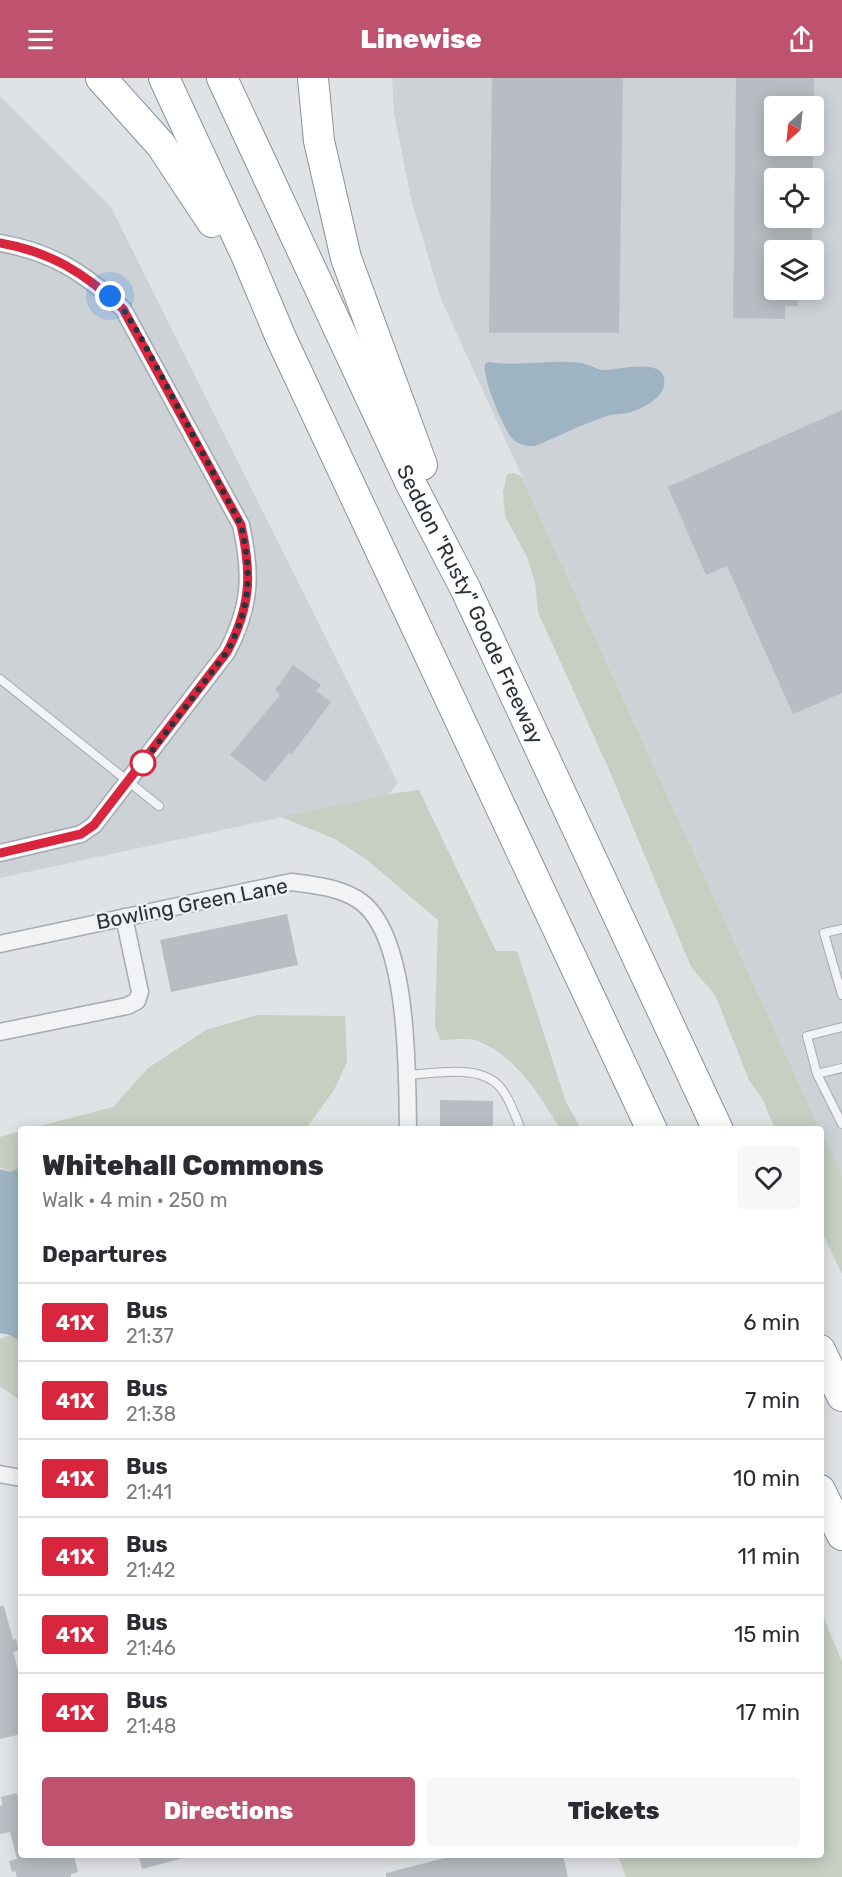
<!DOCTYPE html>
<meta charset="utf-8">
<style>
:root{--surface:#fff;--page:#f7f7f7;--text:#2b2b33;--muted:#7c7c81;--line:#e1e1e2;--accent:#be526f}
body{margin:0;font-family:Rubik,sans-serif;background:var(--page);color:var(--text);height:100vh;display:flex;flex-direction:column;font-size:22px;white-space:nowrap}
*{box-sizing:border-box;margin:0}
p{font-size:20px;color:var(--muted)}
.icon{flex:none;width:33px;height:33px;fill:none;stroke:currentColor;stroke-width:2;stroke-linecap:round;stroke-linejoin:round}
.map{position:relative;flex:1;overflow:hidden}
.side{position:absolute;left:18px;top:1048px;width:806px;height:732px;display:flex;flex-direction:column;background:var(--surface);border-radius:6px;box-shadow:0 3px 15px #0003}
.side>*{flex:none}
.badge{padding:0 12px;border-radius:4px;font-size:21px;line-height:39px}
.needle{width:39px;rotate:207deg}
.controls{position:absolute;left:764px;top:18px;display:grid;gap:12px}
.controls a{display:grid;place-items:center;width:60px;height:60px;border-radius:6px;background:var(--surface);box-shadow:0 3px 15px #0003;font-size:30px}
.you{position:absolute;width:30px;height:30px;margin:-15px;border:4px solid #fff;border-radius:50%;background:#1a73e8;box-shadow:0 0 0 9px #1a73e833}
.map>.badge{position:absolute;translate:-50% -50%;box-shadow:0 0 0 3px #fff}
h2{padding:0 24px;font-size:22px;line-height:54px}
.round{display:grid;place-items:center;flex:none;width:63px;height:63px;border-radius:6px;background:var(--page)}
.headline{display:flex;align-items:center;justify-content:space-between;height:102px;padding:0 24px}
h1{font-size:28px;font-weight:800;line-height:45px}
.cta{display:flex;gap:12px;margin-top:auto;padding:12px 24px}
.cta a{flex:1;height:69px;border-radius:6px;background:var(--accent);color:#fff;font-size:24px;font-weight:800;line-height:69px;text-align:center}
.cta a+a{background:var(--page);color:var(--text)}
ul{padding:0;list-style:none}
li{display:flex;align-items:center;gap:18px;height:78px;padding:0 24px;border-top:2px solid var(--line)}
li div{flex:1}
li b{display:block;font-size:22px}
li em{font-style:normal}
li .badge{min-width:66px;font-weight:700;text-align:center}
header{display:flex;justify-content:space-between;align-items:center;height:78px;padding:0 24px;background:var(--accent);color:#fff;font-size:27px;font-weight:800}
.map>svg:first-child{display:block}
.built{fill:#cdd2d7;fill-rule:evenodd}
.green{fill:#c6cfc1}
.water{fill:#9eb4c2}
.building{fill:#b7bdc2}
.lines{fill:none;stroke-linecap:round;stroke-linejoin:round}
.lane-casing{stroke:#a5aaaf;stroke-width:10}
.street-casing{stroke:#a5aaaf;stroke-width:19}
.highway-casing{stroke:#88929b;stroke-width:32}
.lane{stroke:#f1f3f5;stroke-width:8}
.street{stroke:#f1f3f5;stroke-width:16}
.highway{stroke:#fff;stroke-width:30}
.line-casing{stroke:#fff;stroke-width:14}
.line{stroke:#d7263d;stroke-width:9}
.walk{stroke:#2a323b;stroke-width:6;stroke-dasharray:0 10.8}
.stop-dot{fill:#fff;stroke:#d7263d;stroke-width:3}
.labels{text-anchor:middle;stroke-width:4.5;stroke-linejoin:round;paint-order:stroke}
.street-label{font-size:21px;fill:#2a323b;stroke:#eef1f4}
</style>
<header><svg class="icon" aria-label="menu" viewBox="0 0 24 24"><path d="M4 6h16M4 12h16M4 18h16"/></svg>Linewise<svg class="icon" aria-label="share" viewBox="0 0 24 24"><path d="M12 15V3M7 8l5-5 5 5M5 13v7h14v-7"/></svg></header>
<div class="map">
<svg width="842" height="1799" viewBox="0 0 842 1799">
<rect width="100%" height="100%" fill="#dfe3e6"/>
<path class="built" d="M392,0H842V1099L441,221L411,121L394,35ZM774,28H813V68H774ZM774,100H813V140H774ZM774,172H813V212H774Z
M0,18L111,129L398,705L389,716L0,800Z"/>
<path class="green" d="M514,395L522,399L820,1051H775L763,1022L749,1002L715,917L691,889L610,694L538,534L535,504L527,479L505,438L503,414L507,396Z
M419,712L496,873H517L566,1024L581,1051H560C540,1018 516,978 478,963C468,959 451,962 440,962L435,948L438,842L367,782L335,761L281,739L389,716Z
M257,937L345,938L347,984L334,1012L306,1051H28L113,1029L148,990L206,952Z
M821,1052L842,1099V1196L821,1152Z
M21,1053V1089L10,1094L0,1089V1059Z
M10,1257L21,1264V1323L0,1308V1261Z
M821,1533L842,1584V1799H626L618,1778H820Z"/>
<path class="water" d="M489,284C520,289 551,281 581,285C589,286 595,291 603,292C617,293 669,277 664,307C663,319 645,329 634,333C625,337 616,335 607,338C583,346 559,358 535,368C526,369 516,366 510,358C502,345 482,300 485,286Z
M21,1089V1264L10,1257L0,1255V1091L10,1094Z"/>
<path class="building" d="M492,0H623L619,255H489Z
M736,0H814V28H774V68H813V100H774V140H812V172H774V212H798V228H785V241L733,240Z
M842,332V615L793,636L727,488L706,497L668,409Z
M293,587L321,607L316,613L331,624L292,676L289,675L265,704L230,677L280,617L275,612Z
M287,836L298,887L171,914L160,862Z
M440,1022L493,1023V1052H440Z
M0,1528H4L13,1562L16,1561L19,1572L13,1574L21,1603V1656L0,1661Z
M17,1715L18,1721L21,1720V1778H74L78,1794L71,1796V1799H17L15,1793L12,1794L9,1783L17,1781L10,1754L0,1756V1728L3,1727L1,1719Z
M139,1778H179L180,1781L142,1791Z
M453,1778H563L568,1799H386V1795Z"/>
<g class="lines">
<g class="lane-casing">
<path id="lane" d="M0,601L159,728
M842,851L824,855L842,917
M842,949L807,958L817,996L842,1046
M817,996L842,990
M406,997C436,996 484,984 503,1013C511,1024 516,1039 521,1052"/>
</g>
<g class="street-casing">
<path id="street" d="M0,165C52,174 85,195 123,231L241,447C252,496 251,528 227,574L94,747L81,756L0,775
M0,866L291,804C314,807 337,809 357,821C410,853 407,996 408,1052
M0,954L127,928L137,923L140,914L124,839
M0,1396L21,1400"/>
</g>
<g class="highway-casing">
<g id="highway">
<path d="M101,0L161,67L212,144"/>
<path d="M164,0L247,179L281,260L652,1052"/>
<path id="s1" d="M222,0L410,404L466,512L718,1052"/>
<path d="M313,0L319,63L346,180L422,387"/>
<path d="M820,1272L842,1318"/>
<path d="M820,1412L842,1457"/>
</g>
</g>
<use href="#lane" class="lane"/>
<use href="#street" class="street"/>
<use href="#highway" class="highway"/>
</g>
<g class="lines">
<g class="line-casing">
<path id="line" d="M0,165C51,174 85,195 123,231L241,447C252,496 251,528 227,574L94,747L81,756L0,775"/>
</g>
<use href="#line" class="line"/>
<path class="walk" d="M110,218L123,231L139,256L241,447C252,496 251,528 227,574L143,685"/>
</g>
<circle class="stop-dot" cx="143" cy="685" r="12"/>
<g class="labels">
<g class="street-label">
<text dy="7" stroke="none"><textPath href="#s1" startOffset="582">Seddon "Rusty" Goode Freeway</textPath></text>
<text transform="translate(192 826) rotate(-11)" y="7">Bowling Green Lane</text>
</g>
</g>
</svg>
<div class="controls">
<a><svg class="needle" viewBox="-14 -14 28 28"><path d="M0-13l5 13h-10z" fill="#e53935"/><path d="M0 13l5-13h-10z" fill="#7c7c81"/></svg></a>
<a><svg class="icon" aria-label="locate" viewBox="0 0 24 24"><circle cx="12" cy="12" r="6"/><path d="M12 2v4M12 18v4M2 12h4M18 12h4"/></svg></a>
<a><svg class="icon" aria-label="layers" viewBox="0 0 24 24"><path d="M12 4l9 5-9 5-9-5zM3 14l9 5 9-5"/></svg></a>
</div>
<div class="you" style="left:110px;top:218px"></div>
<section class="side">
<div class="headline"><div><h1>Whitehall Commons</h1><p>Walk · 4 min · 250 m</p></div><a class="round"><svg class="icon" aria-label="heart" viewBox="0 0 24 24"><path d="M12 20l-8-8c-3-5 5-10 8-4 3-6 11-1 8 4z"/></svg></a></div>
<h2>Departures</h2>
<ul>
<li><span class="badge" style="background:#d7263d;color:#fff">41X</span><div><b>Bus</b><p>21:37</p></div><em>6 min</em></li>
<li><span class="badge" style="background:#d7263d;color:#fff">41X</span><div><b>Bus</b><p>21:38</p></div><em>7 min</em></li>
<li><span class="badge" style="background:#d7263d;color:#fff">41X</span><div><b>Bus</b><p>21:41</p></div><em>10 min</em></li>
<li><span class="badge" style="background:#d7263d;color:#fff">41X</span><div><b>Bus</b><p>21:42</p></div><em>11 min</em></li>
<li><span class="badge" style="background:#d7263d;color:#fff">41X</span><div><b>Bus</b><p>21:46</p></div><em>15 min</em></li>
<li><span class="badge" style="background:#d7263d;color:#fff">41X</span><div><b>Bus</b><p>21:48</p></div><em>17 min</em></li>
</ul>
<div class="cta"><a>Directions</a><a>Tickets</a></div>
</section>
</div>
